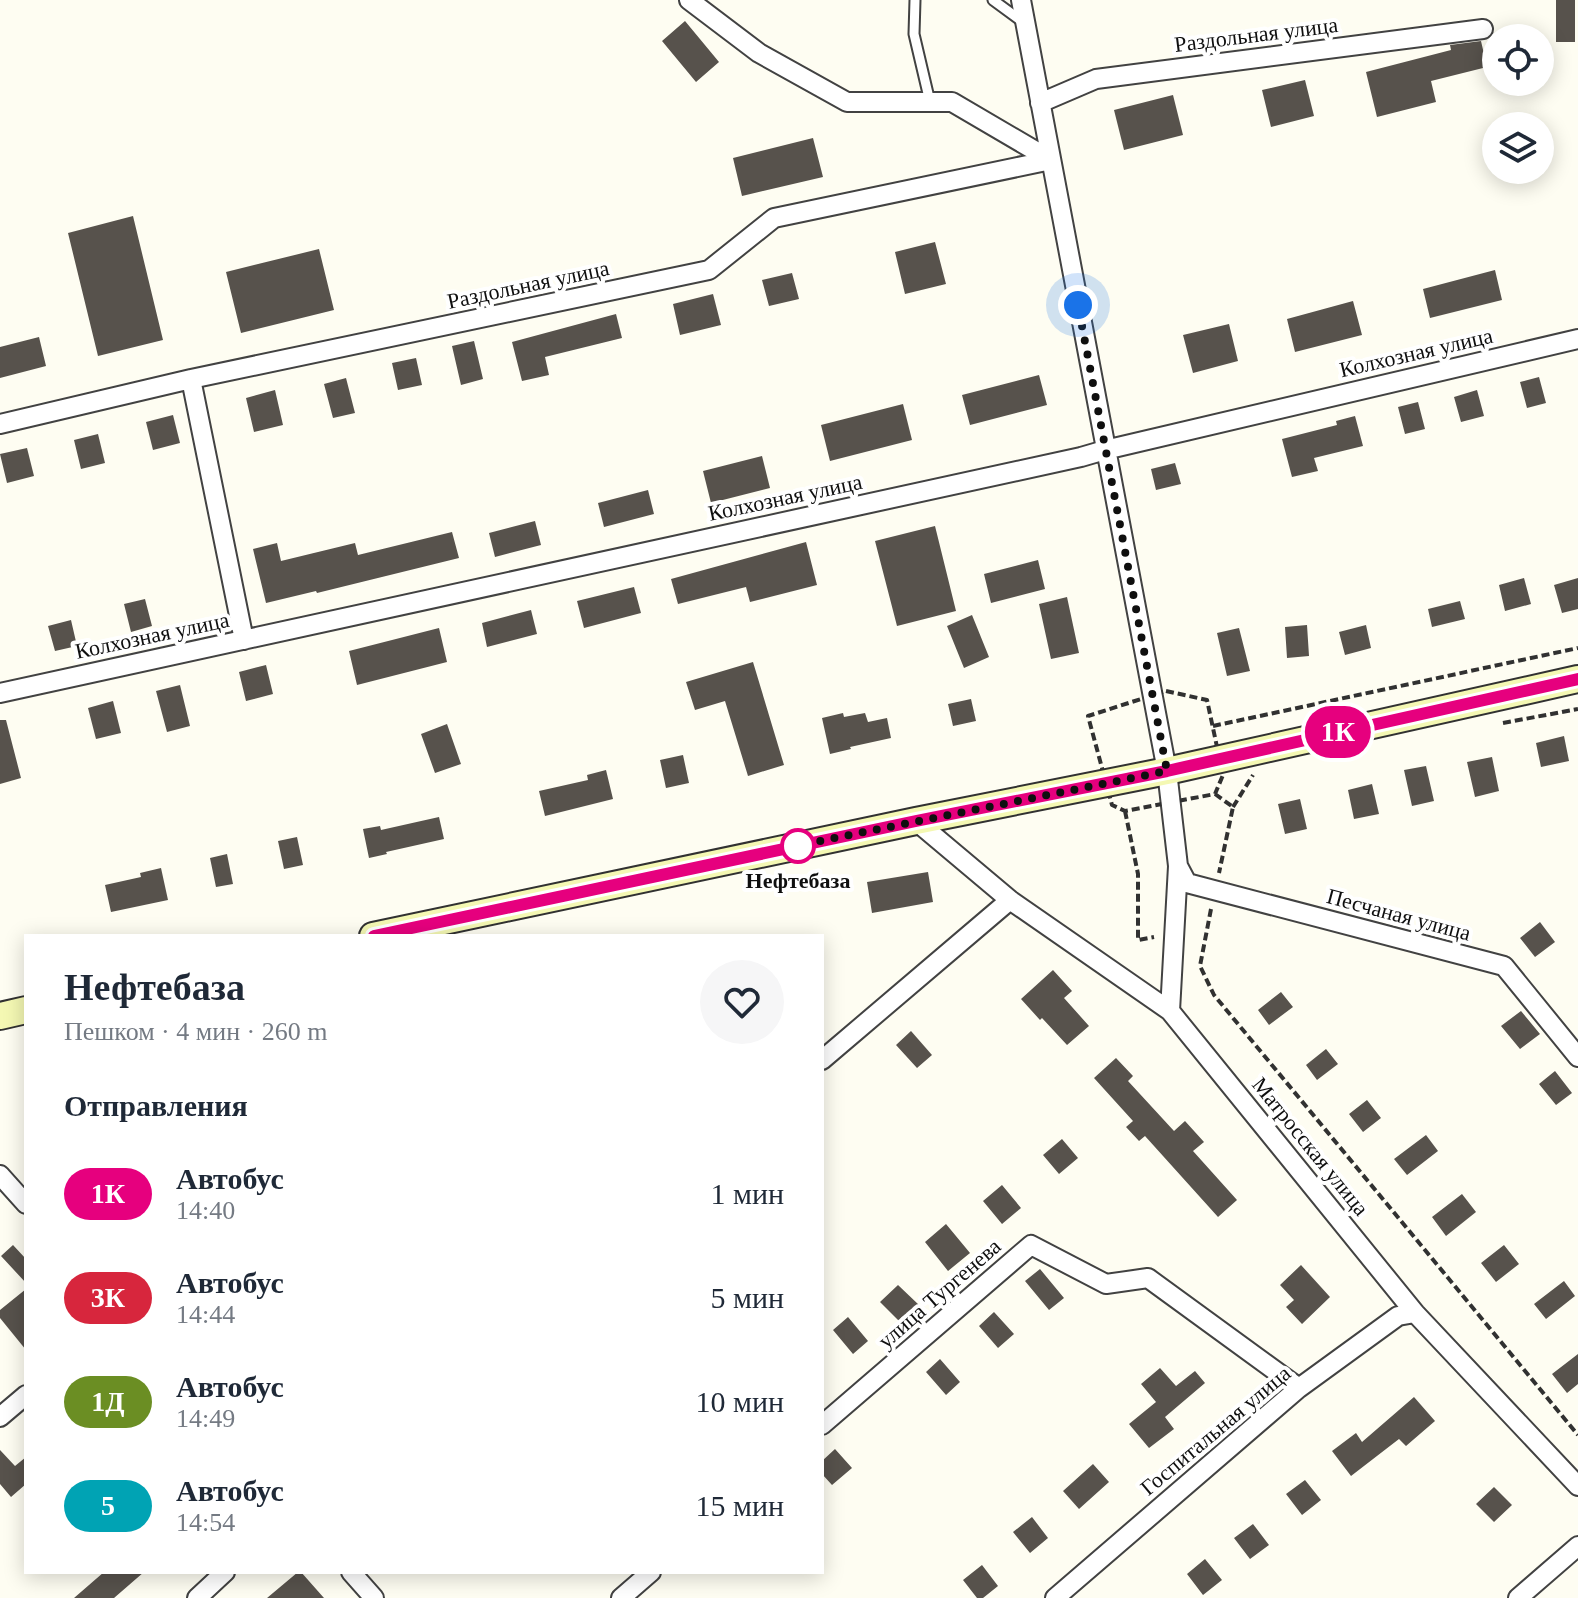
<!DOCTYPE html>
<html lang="ru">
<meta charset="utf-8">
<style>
:root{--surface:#fff;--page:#f6f6f7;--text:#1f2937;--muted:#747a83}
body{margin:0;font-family:Georgia,serif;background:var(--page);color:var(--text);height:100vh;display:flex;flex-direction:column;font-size:30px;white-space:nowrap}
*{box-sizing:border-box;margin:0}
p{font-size:26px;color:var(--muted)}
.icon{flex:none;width:44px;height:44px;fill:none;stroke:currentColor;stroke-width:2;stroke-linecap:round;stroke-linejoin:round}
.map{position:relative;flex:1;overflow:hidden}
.panel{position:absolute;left:24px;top:934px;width:800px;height:640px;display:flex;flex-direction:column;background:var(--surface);border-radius:0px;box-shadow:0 4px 20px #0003}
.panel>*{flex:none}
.badge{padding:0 16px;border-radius:26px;font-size:28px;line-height:52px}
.buttons{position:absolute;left:1482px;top:24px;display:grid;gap:16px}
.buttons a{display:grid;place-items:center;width:72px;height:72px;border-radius:50%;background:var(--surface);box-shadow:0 4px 20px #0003;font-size:40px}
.you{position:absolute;width:40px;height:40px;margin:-20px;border:6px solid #fff;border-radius:50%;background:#1a73e8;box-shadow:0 0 0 12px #1a73e833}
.map>.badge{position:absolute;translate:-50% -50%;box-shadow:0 0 0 4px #fff}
h2{padding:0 40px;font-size:30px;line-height:72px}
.round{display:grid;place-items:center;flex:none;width:84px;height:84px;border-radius:42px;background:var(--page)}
.headline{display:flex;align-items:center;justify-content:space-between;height:136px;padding:0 40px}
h1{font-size:38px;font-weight:800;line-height:60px}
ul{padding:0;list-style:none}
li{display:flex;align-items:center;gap:24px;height:104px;padding:0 40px}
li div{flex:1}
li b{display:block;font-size:30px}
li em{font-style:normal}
li .badge{min-width:88px;font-weight:700;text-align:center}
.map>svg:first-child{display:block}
.building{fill:#57524c}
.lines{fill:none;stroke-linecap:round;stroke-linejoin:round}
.lane-casing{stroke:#424242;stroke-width:13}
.street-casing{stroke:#424242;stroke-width:22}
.secondary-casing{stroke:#313131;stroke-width:30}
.path{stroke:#313131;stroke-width:4;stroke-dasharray:8 4;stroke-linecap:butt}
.lane{stroke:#fff;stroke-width:9}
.street{stroke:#fff;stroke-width:18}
.secondary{stroke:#f4f8b3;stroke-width:26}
.line-casing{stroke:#fff;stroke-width:18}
.line{stroke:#e6007e;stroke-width:12}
.walk{stroke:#0f0f0f;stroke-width:8;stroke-dasharray:0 14.4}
.stop-dot{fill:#fff;stroke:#e6007e;stroke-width:4}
.labels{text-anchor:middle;stroke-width:8;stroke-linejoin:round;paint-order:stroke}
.street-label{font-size:22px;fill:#0f0f0f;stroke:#fff}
.stop-label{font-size:22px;font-weight:bold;fill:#0f0f0f;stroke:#fff}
</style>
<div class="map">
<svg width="1578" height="1598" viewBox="0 0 1578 1598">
<rect width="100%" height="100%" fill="#fefdf2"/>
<path class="building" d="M1556,0H1575V42H1556Z
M685,21L719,62L696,82L662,41Z
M1481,41L1487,67L1431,81L1436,102L1377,117L1366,72L1451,50L1450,45Z
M1305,80L1314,116L1271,127L1262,90Z
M1173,95L1183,135L1124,150L1114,110Z
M813,138L823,177L742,196L733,158Z
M133,216L163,340L98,356L68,233Z
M935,242L946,284L905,294L895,252Z
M319,249L334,310L241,333L226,272Z
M1495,270L1502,300L1430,318L1423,289Z
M792,273L799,299L769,306L762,280Z
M713,294L721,325L680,335L673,304Z
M1353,301L1362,335L1295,352L1287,319Z
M616,314L622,338L545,357L549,375L522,381L512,342Z
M1229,324L1238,361L1193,373L1183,335Z
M39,337L46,366L0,378V347Z
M474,341L483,379L461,385L452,346Z
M416,358L422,385L398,390L392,363Z
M1039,375L1047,405L970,425L962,395Z
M1539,377L1546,403L1527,408L1520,382Z
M346,378L355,413L333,418L324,384Z
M275,390L283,425L254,432L246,398Z
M1477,390L1484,416L1461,422L1454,397Z
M1418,402L1425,429L1405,434L1398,407Z
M903,404L912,440L830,461L821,425Z
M173,415L180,443L153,450L146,422Z
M1355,416L1363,446L1314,458L1318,471L1292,477L1282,439L1337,425L1336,421Z
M98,434L105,463L81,469L74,440Z
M27,448L34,476L7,483L0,454Z
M762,456L770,488L711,503L703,471Z
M1175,463L1181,484L1156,490L1151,469Z
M648,490L654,514L604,527L598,503Z
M535,521L541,545L495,557L489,533Z
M935,526L956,611L897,626L875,541Z
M452,532L459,558L317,593L316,591L266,603L253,549L277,543L281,561L355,543L358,555Z
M806,542L817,585L750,602L746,587L678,604L671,579Z
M1038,560L1045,589L991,603L984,574Z
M1524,578L1531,604L1505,611L1499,585Z
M1578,578V609L1562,613L1554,585Z
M634,587L641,613L584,628L577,601Z
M1067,597L1079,653L1051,659L1039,604Z
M145,599L152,626L131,632L124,604Z
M1460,601L1465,619L1432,627L1428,609Z
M531,610L537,634L487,647L482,623Z
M972,615L989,657L964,668L947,626Z
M71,620L77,646L55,651L48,626Z
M1307,625L1309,656L1287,658L1285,627Z
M1366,625L1371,648L1345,655L1339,632Z
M439,628L447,662L357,685L349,651Z
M1239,628L1250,671L1227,676L1217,633Z
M753,662L784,765L748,776L725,701L695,710L686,682Z
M266,665L273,694L246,701L239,672Z
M180,685L190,726L167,732L156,691Z
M971,699L976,721L953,726L948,704Z
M113,701L121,733L96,739L88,708Z
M843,713L844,717L865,713L868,722L887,718L891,738L850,747L851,749L830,754L822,718Z
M0,720H6L21,778L0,784Z
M447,724L461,764L435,773L421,734Z
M1564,736L1569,761L1541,767L1536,743Z
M683,755L689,783L666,788L660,760Z
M1492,757L1499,791L1475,797L1467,762Z
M1426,766L1434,801L1412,806L1404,770Z
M606,770L613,799L545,816L539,791L588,780L587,775Z
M1372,784L1379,814L1354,819L1348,790Z
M1300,799L1307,829L1285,834L1278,804Z
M439,817L444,839L386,852L387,854L369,858L363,829L380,826L381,830Z
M297,837L303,865L284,869L278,841Z
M227,854L233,884L216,887L210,858Z
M161,868L168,900L111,912L105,885L141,877L140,873Z
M928,872L933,902L872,913L867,882Z
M1540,922L1555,942L1535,957L1520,938Z
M1053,970L1072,991L1064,998L1089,1026L1067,1045L1042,1018L1040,1020L1021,999Z
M1281,992L1293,1007L1269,1025L1258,1010Z
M1521,1011L1540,1034L1520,1049L1501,1026Z
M911,1031L932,1055L917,1068L896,1045Z
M1326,1049L1338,1064L1317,1080L1306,1065Z
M1116,1058L1133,1076L1128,1081L1174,1131L1185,1121L1204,1142L1193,1151L1237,1200L1218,1217L1145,1136L1139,1141L1126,1127L1133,1121L1094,1078Z
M1555,1071L1572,1093L1556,1105L1539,1084Z
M1367,1100L1381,1118L1363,1132L1349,1114Z
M1426,1135L1438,1151L1407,1175L1394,1159Z
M1062,1139L1078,1158L1059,1174L1043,1155Z
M1002,1185L1021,1208L1002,1224L983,1201Z
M1462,1194L1476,1212L1446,1236L1432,1217Z
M946,1224L970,1253L948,1271L925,1242Z
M13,1245L26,1259V1283L1,1256Z
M1504,1245L1519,1264L1496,1282L1481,1263Z
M1301,1265L1330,1297L1302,1324L1286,1307L1294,1300L1280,1285Z
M1040,1269L1064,1298L1049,1310L1025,1281Z
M1564,1281L1575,1296L1546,1319L1534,1304Z
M898,1285L919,1305L901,1323L880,1302Z
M26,1289V1350L0,1318V1310Z
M994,1312L1014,1334L998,1348L979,1326Z
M848,1317L868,1341L853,1354L833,1330Z
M1578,1354V1384L1567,1393L1552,1374Z
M940,1359L960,1382L946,1395L926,1372Z
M1160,1368L1176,1386L1195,1371L1205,1383L1165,1417L1174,1429L1149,1448L1129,1424L1156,1402L1141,1384Z
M1414,1397L1435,1421L1406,1446L1399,1439L1351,1476L1332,1451L1356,1433L1362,1442Z
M835,1449L852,1468L832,1485L822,1474V1461Z
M0,1450L15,1466L26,1457V1484L11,1497L0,1484Z
M1093,1464L1109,1482L1079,1509L1063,1491Z
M1305,1480L1321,1500L1302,1515L1286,1494Z
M1494,1487L1512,1505L1494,1522L1476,1504Z
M1032,1517L1048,1538L1030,1553L1013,1532Z
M1253,1524L1269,1545L1250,1559L1234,1538Z
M1205,1559L1222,1580L1203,1595L1187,1574Z
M982,1565L998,1586L983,1598H977L963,1580Z
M104,1572H144L114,1598H74Z
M298,1572H301L324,1598H267Z"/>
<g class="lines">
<g class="lane-casing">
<path id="lane" d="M915,0L914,34L930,102
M993,0L1023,22"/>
</g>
<g class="street-casing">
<path id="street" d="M689,0L759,53L847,102H952L1051,160
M1021,0L1167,771L1178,866L1170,1011L1415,1313L1578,1486
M1040,103L1096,79L1483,29
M191,379L244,640
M0,424L191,379L709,270L774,218L1051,160
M0,693L1081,457L1105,450L1578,339
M916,821L1010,900L1170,1011
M1178,866L1187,883L1504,966L1578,1057
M822,1060L1010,900
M0,1175L26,1204
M0,1417L26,1395
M822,1425L1031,1245L1106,1284L1148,1278L1299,1388
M351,1572L374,1598
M197,1598L225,1572
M621,1598L651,1572
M1055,1598L1299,1388L1398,1316L1415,1313
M1518,1598L1578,1546"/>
</g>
<g class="secondary-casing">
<path id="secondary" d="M373,936L916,821L1167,771L1578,679
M0,1016L26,1010"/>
</g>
<path class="path" d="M1166,691L1207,700L1223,775L1215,794L1125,811L1112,805L1088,716Z
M1503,723L1578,709
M1213,726L1578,648
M1215,794L1233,807L1219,873
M1233,807L1253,775
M1125,811L1138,874V940L1154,937
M1211,909L1200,966L1214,995L1578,1435"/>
<use href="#lane" class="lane"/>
<use href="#street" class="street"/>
<use href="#secondary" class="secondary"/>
</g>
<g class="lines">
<g class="line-casing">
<path id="line" d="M374,936L916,821L1167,771L1578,679"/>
</g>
<use href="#line" class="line"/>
<path class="walk" d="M798,846H795L1167,771L1078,305"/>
</g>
<circle class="stop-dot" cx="798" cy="846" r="16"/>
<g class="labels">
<g class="street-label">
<text transform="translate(1256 34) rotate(-7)" y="8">Раздольная улица</text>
<text transform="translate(528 284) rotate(-12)" y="8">Раздольная улица</text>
<text transform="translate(1416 352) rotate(-13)" y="8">Колхозная улица</text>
<text transform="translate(785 497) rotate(-12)" y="8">Колхозная улица</text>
<text transform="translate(152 635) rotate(-12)" y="8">Колхозная улица</text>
<text transform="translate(1399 914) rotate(15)" y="8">Песчаная улица</text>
<text transform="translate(1311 1146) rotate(51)" y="8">Матросская улица</text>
<text transform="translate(939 1293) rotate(-41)" y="8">улица Тургенева</text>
<text transform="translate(1215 1430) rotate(-40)" y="8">Госпитальная улица</text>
</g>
<g class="stop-label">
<text x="798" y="888">Нефтебаза</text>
</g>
</g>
</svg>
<div class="buttons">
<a><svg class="icon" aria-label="locate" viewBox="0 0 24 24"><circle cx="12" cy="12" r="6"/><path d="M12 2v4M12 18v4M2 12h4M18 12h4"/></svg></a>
<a><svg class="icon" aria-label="layers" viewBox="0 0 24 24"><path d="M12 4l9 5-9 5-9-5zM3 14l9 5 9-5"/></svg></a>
</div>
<div class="you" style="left:1078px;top:305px"></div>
<b class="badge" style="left:1338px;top:732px;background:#e6007e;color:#fff">1К</b>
<section class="panel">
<div class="headline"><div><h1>Нефтебаза</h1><p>Пешком · 4 мин · 260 m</p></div><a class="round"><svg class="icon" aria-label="heart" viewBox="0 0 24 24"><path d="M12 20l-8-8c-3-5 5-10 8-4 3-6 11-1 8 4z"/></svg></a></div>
<h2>Отправления</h2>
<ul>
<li><span class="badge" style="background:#e6007e;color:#fff">1К</span><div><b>Автобус</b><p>14:40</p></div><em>1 мин</em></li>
<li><span class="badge" style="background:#d7263d;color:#fff">3К</span><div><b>Автобус</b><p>14:44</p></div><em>5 мин</em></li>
<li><span class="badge" style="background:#6b8e23;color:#fff">1Д</span><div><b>Автобус</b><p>14:49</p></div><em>10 мин</em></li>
<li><span class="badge" style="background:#00a3b4;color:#fff">5</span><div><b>Автобус</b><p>14:54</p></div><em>15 мин</em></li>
</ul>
</section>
</div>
